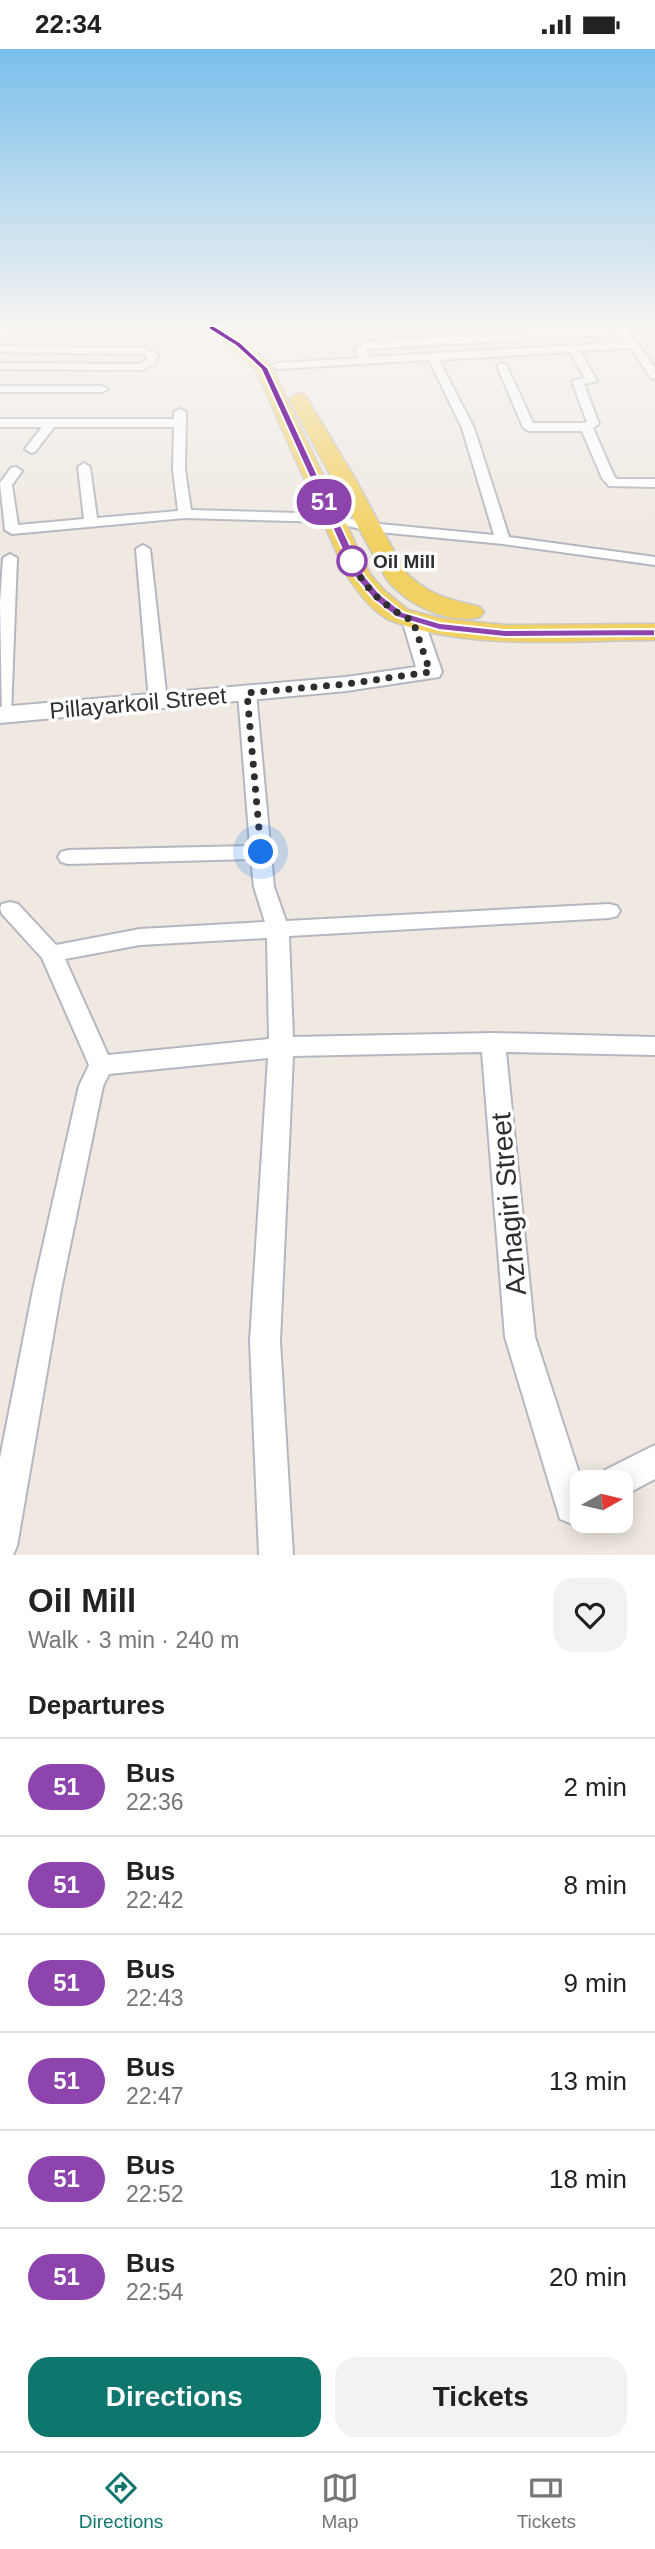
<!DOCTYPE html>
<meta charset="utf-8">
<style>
:root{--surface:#fff;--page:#f2f2f2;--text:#222;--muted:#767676;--line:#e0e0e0;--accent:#0f766e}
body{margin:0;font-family:Arial,sans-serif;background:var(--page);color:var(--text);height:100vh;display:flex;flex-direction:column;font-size:26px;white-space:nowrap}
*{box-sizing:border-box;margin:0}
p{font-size:23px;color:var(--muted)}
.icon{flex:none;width:38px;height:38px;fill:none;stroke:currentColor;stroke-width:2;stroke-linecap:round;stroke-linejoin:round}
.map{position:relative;height:1506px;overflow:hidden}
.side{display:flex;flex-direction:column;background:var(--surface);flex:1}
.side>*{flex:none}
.badge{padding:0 14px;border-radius:23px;font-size:24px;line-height:46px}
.needle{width:46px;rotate:82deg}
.fabs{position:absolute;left:570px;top:1421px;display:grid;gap:14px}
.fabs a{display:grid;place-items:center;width:63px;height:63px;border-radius:14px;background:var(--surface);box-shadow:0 4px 18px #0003;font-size:35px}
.you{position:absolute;width:35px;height:35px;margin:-18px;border:5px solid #fff;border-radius:50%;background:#1a73e8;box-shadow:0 0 0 10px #1a73e833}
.map>.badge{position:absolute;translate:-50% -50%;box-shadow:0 0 0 4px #fff}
h2{padding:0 28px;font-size:26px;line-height:63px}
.round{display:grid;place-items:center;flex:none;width:74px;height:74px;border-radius:21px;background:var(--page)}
.head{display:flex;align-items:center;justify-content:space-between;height:119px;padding:0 28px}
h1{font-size:33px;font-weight:700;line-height:52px}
.primary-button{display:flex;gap:14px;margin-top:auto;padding:14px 28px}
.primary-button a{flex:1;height:80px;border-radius:21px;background:var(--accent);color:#fff;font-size:28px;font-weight:700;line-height:80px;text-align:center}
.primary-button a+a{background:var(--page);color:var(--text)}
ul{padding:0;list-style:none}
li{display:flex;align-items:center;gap:21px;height:98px;padding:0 28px;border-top:2px solid var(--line)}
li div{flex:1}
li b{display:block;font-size:26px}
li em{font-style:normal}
li .badge{min-width:77px;font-weight:700;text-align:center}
.status{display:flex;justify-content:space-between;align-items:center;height:49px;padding:0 35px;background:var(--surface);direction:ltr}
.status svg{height:19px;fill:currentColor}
.dock{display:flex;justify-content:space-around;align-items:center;height:98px;border-top:2px solid var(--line);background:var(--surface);font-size:19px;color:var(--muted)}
.dock a{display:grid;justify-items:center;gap:4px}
.dock .active{color:var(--accent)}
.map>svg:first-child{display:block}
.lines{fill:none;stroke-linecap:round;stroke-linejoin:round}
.street-casing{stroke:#b4b7c1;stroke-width:4}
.secondary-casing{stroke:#b4b7c1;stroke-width:4}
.primary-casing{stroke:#c9c9c9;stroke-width:3}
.street{fill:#fff;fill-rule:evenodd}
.secondary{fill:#fff;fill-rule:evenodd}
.primary{fill:#f2d163;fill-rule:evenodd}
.line{fill:#8e44ad;stroke:#fff;stroke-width:2}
.walk{stroke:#2e2e2e;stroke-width:7;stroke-dasharray:0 12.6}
.stop-dot{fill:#fff;stroke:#8e44ad;stroke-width:3.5}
.labels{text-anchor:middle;stroke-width:7;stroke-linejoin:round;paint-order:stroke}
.far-stop-label{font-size:19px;font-weight:bold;fill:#2e2e2e;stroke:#fff;text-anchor:start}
.street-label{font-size:23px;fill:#2e2e2e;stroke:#fff}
.near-street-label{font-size:28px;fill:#2e2e2e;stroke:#fff}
</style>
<div class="status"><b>22:34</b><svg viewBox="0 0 49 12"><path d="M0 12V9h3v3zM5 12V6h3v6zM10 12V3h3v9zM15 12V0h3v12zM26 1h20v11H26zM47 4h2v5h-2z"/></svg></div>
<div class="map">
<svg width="655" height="1506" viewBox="0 0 655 1506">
<rect width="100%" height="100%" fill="#efe9e1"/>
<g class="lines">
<g class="street-casing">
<path id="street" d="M1,279H11L4,291L0,292Z
M623,279L627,280L655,319V330L651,329L631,299L580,302L597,332L584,335L599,375L593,379L614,427L617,430H655V438L609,437L602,429L582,382H529L523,378L497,317L502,314L507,317L533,374H584L587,373L572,332L585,329L570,303L439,311L474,379L509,488L655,508V516L503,495L369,482L331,473L185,469L12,485L5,481L0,434L11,419L16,418L22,422L12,436L18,476L84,470L78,418L84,414L90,418L97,469L178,462L173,421L174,378H54L35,403L31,404L25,400L42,378H0V370H174V363L180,360L186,363L185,421L191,461L331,465L369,474L494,486L462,379L429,311L277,320L272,317L277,314L359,309L355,299L368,292ZM620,285L627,293L370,308L366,300Z
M0,297L144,299L158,306L155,315L141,321L0,320V314L139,315L146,311L147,307L142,305L0,303Z
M0,337H102L108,340L102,343H0Z
M143,496L150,500L167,652L158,657L149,652L136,500Z
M10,505L17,509L11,665L2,670L0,554L3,509Z
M247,639L256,644L274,838L286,872L609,855L617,857L620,862L617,867L609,869L289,887L293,988L493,984L655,988V1006L506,1003L535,1288L583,1436V1470L572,1475L560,1470L505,1288L482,1003L293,1007L280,1292L293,1506H259L250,1292L268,1009L109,1025L103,1037L61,1241L17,1497L13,1506H0V1409L33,1241L79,1037L89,1016L42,909L2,865L0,859L2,855L10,853L18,855L56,896L140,880L265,873L254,838L251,810L68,815L61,813L58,808L61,803L68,801L250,797L238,644ZM267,889L269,990L108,1006L65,910L140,896Z
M655,1396V1430L621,1448V1433H601L605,1421Z"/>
</g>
<g class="secondary-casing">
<path id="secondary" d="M413,564L421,566L424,571L442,623L439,628L346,642L0,674V658L346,628L416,618L402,571L405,566Z"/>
</g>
<g class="primary-casing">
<path id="primary" d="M204,279C232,277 250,297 270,315L370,525L385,542L408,561L440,569L505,576L655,575V591C575,591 467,602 392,572C374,565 358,543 347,527L256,321L232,299Z
M298,344L305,346L356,431L404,521C426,546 449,550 480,558L484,563L480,568C448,576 407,555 387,531L289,350Z"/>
</g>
<use href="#street" class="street"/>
<use href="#secondary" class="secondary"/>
<use href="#primary" class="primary"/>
</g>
<linearGradient id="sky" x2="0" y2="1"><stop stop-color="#7abfeb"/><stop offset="0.57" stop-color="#f8f5f2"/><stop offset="1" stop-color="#f8f5f2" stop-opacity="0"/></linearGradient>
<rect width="655" height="489" fill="url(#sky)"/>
<path class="line" d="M209,277H214L241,294L268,319L364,526L380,545L403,563L440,574L505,581L655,580V587L505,588L439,581L396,568L373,550L354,527L261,320L236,297L209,280Z"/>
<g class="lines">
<path class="walk" d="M261,803L247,644L346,635L430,623L413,572C387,560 363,539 352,512"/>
</g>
<circle class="stop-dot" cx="352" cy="512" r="14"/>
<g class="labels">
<g class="far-stop-label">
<text x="373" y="519">Oil Mill</text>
</g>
<g class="street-label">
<text transform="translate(138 654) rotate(-5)" y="8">Pillayarkoil Street</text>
</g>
<g class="near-street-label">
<text transform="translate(508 1155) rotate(-95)" y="10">Azhagiri Street</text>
</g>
</g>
</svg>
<div class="fabs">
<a><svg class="needle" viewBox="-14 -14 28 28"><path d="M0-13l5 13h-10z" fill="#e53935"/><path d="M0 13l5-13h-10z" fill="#767676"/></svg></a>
</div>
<div class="you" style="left:261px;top:803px"></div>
<b class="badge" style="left:324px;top:453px;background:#8e44ad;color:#fff">51</b>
</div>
<section class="side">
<div class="head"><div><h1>Oil Mill</h1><p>Walk · 3 min · 240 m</p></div><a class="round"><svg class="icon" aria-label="heart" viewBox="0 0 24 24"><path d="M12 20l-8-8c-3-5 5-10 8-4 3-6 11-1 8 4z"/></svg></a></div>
<h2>Departures</h2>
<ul>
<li><span class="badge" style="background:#8e44ad;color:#fff">51</span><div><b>Bus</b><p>22:36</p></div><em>2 min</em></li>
<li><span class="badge" style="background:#8e44ad;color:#fff">51</span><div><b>Bus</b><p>22:42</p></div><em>8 min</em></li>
<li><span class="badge" style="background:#8e44ad;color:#fff">51</span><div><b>Bus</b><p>22:43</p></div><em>9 min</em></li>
<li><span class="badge" style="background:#8e44ad;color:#fff">51</span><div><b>Bus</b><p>22:47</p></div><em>13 min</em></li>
<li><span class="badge" style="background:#8e44ad;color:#fff">51</span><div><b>Bus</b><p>22:52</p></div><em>18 min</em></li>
<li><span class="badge" style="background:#8e44ad;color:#fff">51</span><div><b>Bus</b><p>22:54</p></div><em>20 min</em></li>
</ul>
<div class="primary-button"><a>Directions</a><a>Tickets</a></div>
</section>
<nav class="dock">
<a class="active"><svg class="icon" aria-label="directions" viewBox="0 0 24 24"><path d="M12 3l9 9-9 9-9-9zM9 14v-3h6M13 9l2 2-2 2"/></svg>Directions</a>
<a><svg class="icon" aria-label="map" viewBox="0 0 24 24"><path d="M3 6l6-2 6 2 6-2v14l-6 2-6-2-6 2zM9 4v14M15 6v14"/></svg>Map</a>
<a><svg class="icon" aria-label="tickets" viewBox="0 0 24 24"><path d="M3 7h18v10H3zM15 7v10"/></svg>Tickets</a>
</nav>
